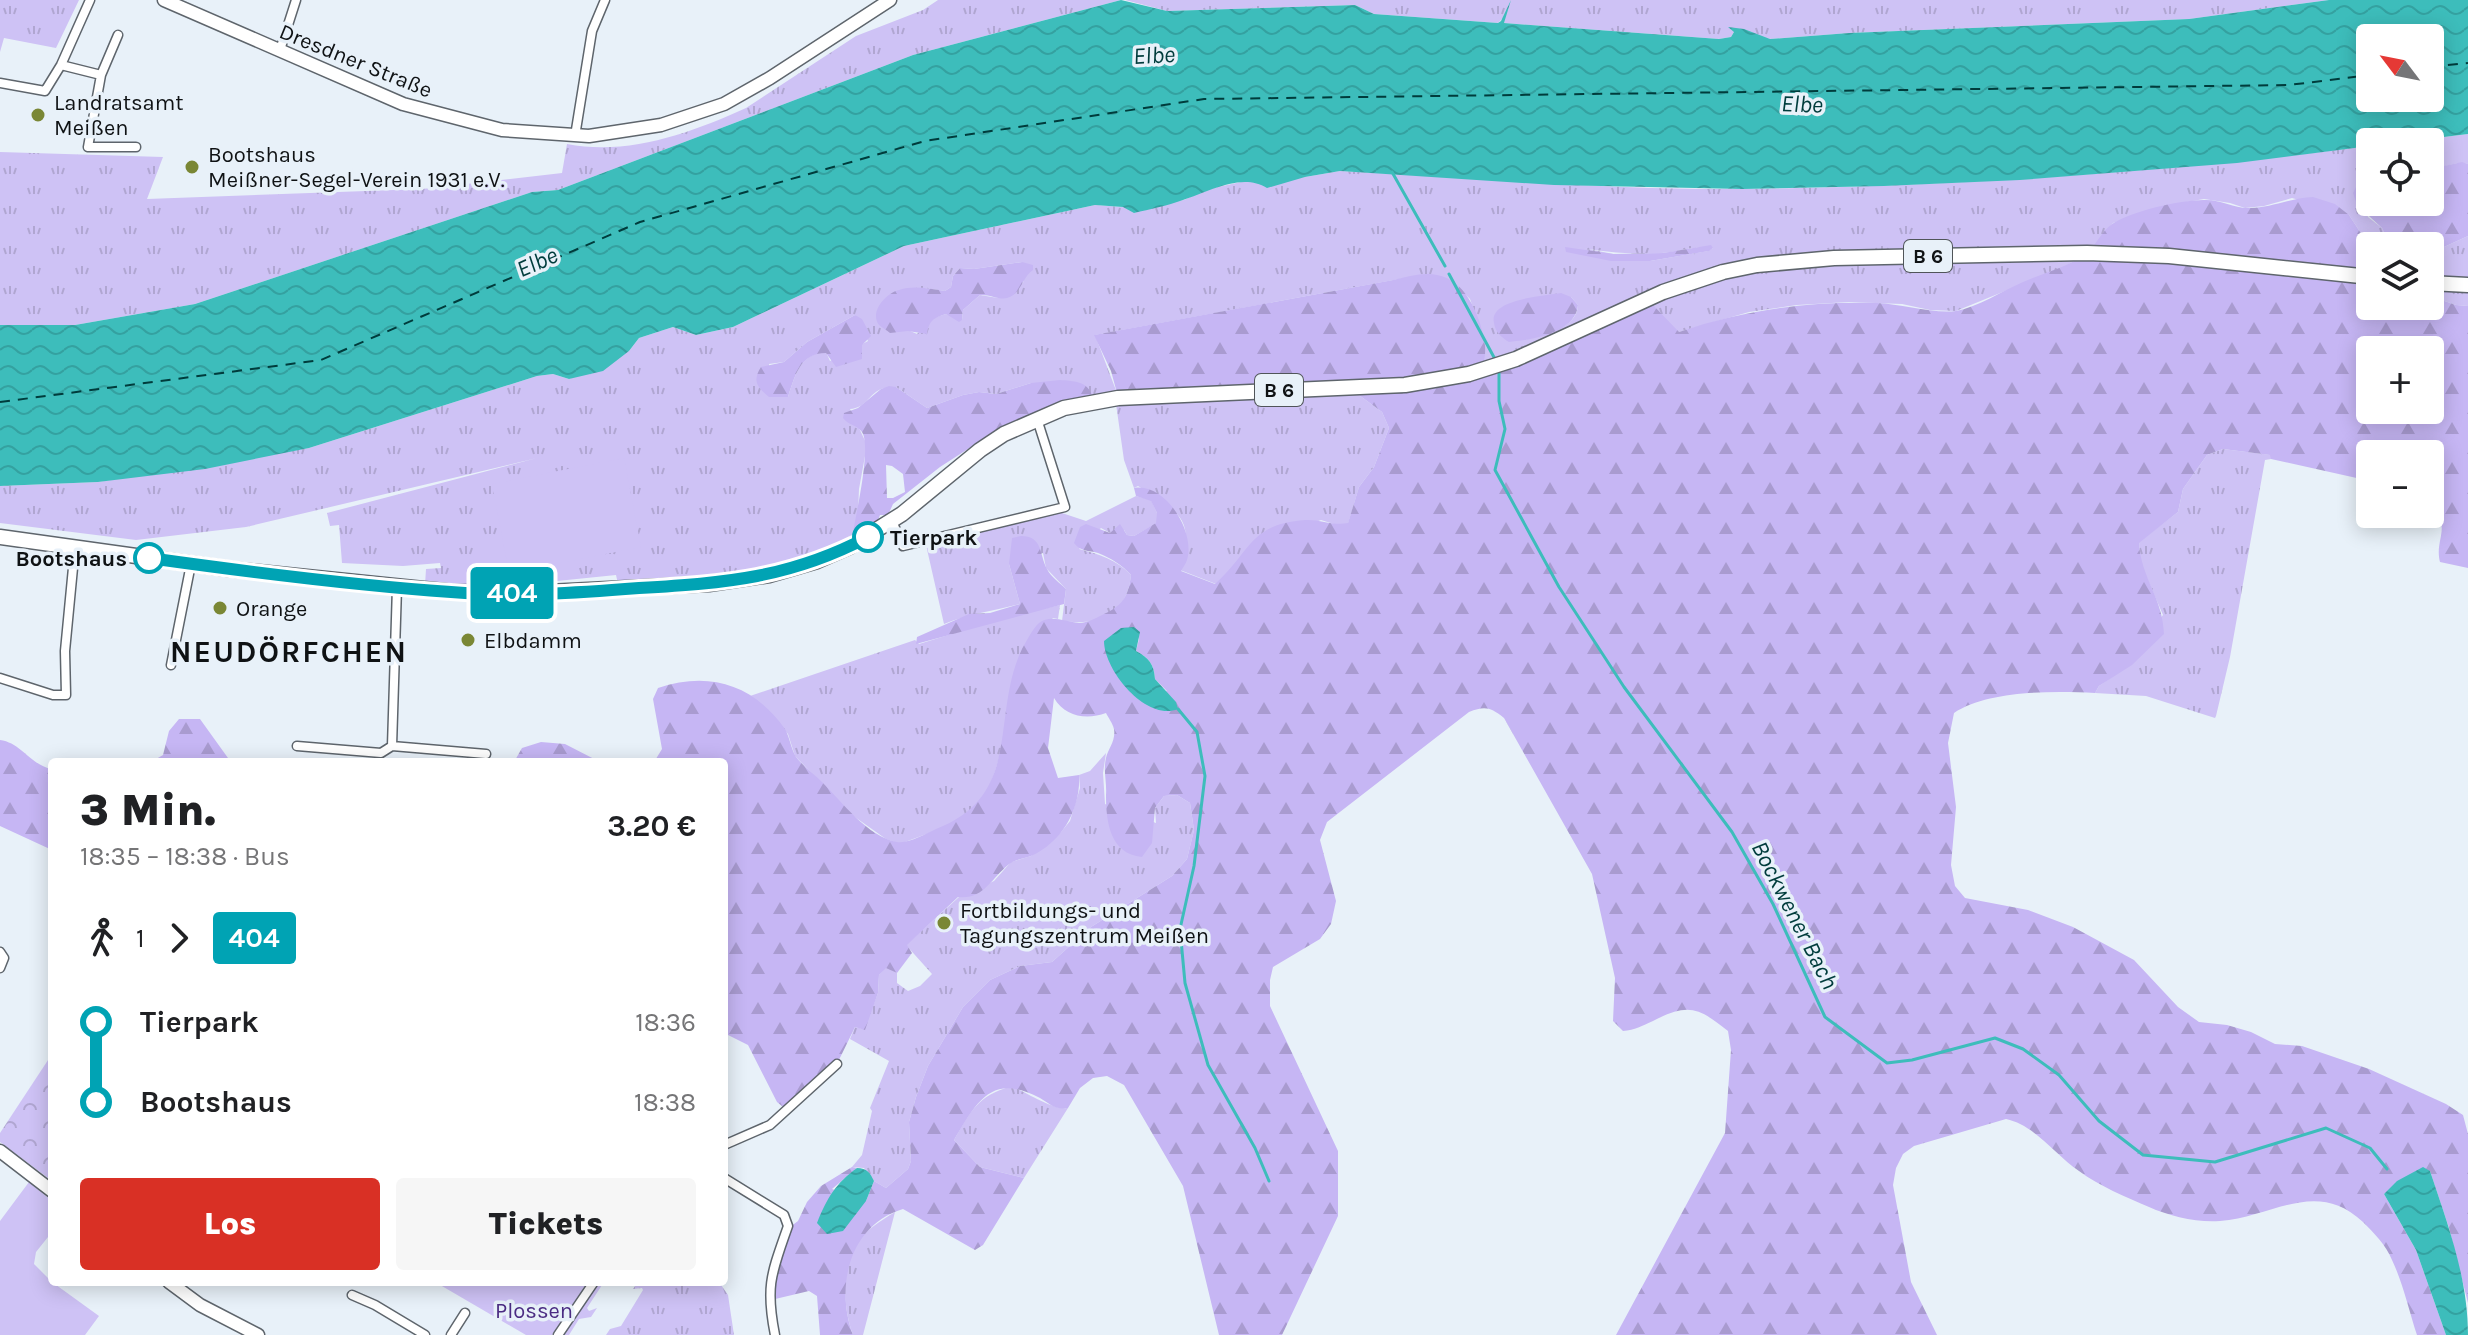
<!DOCTYPE html>
<html lang="de">
<meta charset="utf-8">
<style>
:root{--surface:#fff;--page:#f6f6f6;--text:#202124;--muted:#757577;--accent:#d93025}
body{margin:0;font-family:Karla,sans-serif;background:var(--page);color:var(--text);height:100vh;display:flex;flex-direction:column;font-size:30px;white-space:nowrap}
*{box-sizing:border-box;margin:0}
p{font-size:26px;color:var(--muted)}
.icon{flex:none;width:44px;height:44px;fill:none;stroke:currentColor;stroke-width:2;stroke-linecap:round;stroke-linejoin:round}
.map{position:relative;flex:1;overflow:hidden}
.drawer{position:absolute;left:48px;top:758px;width:680px;height:528px;display:flex;flex-direction:column;background:var(--surface);border-radius:8px;box-shadow:0 4px 20px #0003}
.drawer>*{flex:none}
.badge{padding:0 16px;border-radius:6px;font-size:28px;line-height:52px}
.needle{width:52px;rotate:302deg}
.buttons{position:absolute;left:2356px;top:24px;display:grid;gap:16px}
.buttons a{display:grid;place-items:center;width:88px;height:88px;border-radius:8px;background:var(--surface);box-shadow:0 4px 20px #0003;font-size:40px}
.map>.badge{position:absolute;translate:-50% -50%;box-shadow:0 0 0 4px #fff}
.legs{display:flex;align-items:center;gap:12px;height:88px;padding:0 32px;font-size:26px}
.legs p{margin-inline-start:auto}
.headline{display:flex;align-items:center;justify-content:space-between;height:136px;padding:0 32px}
h1{font-size:44px;font-weight:800;line-height:60px}
.primary-button{display:flex;gap:16px;margin-top:auto;padding:16px 32px}
.primary-button a{flex:1;height:92px;border-radius:8px;background:var(--accent);color:#fff;font-size:32px;font-weight:800;line-height:92px;text-align:center}
.primary-button a+a{background:var(--page);color:var(--text)}
ul{padding:0 32px;list-style:none}
li{display:flex;align-items:center;gap:28px;height:80px;font-size:30px}
li i{display:grid;place-items:center;width:12px;height:100%;margin:0 10px;background:currentColor}
li i::after{content:'';width:20px;height:20px;margin:-10px;border:6px solid;border-radius:50%;background:var(--surface)}
li p{margin-inline-start:auto}
li:first-child i{background:linear-gradient(#0000 50%,currentColor 0)}
li:last-child i{background:linear-gradient(currentColor 50%,#0000 0)}
.map>svg:first-child{display:block}
.grass{fill:url(#grass-tufts);fill-rule:evenodd}
.forest{fill:url(#forest-firs);fill-rule:evenodd}
.park{fill:url(#park-crowns)}
.garden{fill:#cec2f5}
.water{fill:url(#water-waves);fill-rule:evenodd}
.lines{fill:none;stroke-linecap:round;stroke-linejoin:round}
.stream{stroke:#3dbdbb;stroke-width:3}
.ferry{stroke:#003c3c;stroke-width:2;stroke-dasharray:10 8;stroke-linecap:butt}
.minor-casing{stroke:#5e656c;stroke-width:11}
.secondary-casing{stroke:#5e656c;stroke-width:15}
.primary-casing{stroke:#5e656c;stroke-width:17}
.minor{stroke:#fff;stroke-width:8}
.secondary{stroke:#fff;stroke-width:12}
.primary{stroke:#fff;stroke-width:14}
.line-1-casing{stroke:#fff;stroke-width:18}
.line-1{stroke:#00a3b4;stroke-width:12}
.poi-dot{fill:#7a8735;stroke:#e8f1f9;stroke-width:3}
.stop-1-dot{fill:#fff;stroke:#00a3b4;stroke-width:4}
.labels{text-anchor:middle;stroke-width:7;stroke-linejoin:round;paint-order:stroke}
.shield{fill:#e8f1f9;stroke:#505559;stroke-width:2}
.shield-label{font-size:20px;font-weight:bold;fill:#0f1214}
.street-label{font-size:22px;fill:#0f1214;stroke:#e8f1f9}
.poi-label{font-size:22px;fill:#0f1214;stroke:#e8f1f9;text-anchor:start}
.stop-label{font-size:22px;font-weight:bold;fill:#0f1214;stroke:#e8f1f9;text-anchor:start}
.park-label{font-size:22px;fill:#4b2c83;stroke:#e8f1f9}
.water-label{font-size:24px;font-style:italic;fill:#003c3c;stroke:#e8f1f9}
.district-label{font-size:30px;font-weight:bold;letter-spacing:2px;fill:#0f1214;stroke:#e8f1f9}
</style>
<div class="map">
<svg width="2468" height="1335" viewBox="0 0 2468 1335">
<defs>
<pattern id="grass-tufts" width="24" height="20" patternUnits="userSpaceOnUse" patternTransform="scale(2)"><rect width="24" height="20" fill="#cec2f5"/><path d="M3 7l-1-3M5 7V3M7 7l1-3M15 17l-1-3M17 17v-4M19 17l1-3" fill="none" stroke="#b0a6d1"/></pattern>
<pattern id="forest-firs" width="22" height="20" patternUnits="userSpaceOnUse" patternTransform="scale(2)"><rect width="22" height="20" fill="#c6b6f4"/><path d="M5 1l3.5 6h-7zM16 11l3.5 6h-7z" fill="#a99bd0"/></pattern>
<pattern id="park-crowns" width="20" height="18" patternUnits="userSpaceOnUse" patternTransform="scale(2)"><rect width="20" height="18" fill="#cec2f5"/><path d="M2 6a3 3 0 1 1 6 0M12 15a3 3 0 1 1 6 0" fill="none" stroke="#b0a6d1"/></pattern>
<pattern id="water-waves" width="16" height="10" patternUnits="userSpaceOnUse" patternTransform="scale(2)"><rect width="16" height="10" fill="#3dbdbb"/><path d="M0 5q4-4 8 0t8 0" fill="none" stroke="#34a1a0"/></pattern>
</defs>
<rect width="100%" height="100%" fill="#e8f1f9"/>
<path class="grass" d="M0,0H79L56,48L4,38L0,52Z
M938,0H1121L913,55L558,190L532,192L195,304L75,325H0V152L163,157L147,199L422,189L562,173L567,144C628,156 691,133 746,108L856,36L923,10Z
M1125,0H2329L2189,19L1849,33L1770,39L1734,32L1731,37L1719,39L1504,23L1505,16L1498,23L1374,14L1355,5L1167,11Z
M2468,134V164C2456,160 2443,169 2430,169V142H2404Z
M2370,146V175L2358,183L2368,217L2382,228L2387,238L2405,246L2370,247L2349,215L2292,198L2264,206L2245,208L2230,203L2204,199L2163,206L2113,223L2087,253L2064,267L1956,311L1930,310L1902,304L1849,302L1797,305L1749,312L1679,332L1559,347L1513,368L1484,377L1485,342L1470,299L1452,281L1421,275L1095,335L1117,393L1092,396L1031,383L996,394L979,392L963,395L927,408L896,387C891,388 886,387 881,389C868,395 866,408 850,409L867,445L859,489L858,513L852,538C778,574 699,578 618,584L616,575L497,587L425,585L426,569L441,568L440,563L403,566L342,563L339,525L330,526L327,513L537,458L246,527L136,540L0,523V486L98,482L309,448L537,376L553,374L569,379L629,351L639,338L673,327L696,335L733,327L904,246L1095,205L1124,207L1184,200L1204,190L1241,182L1305,177L1340,171C1475,178 1609,190 1744,189C1953,187 2162,172 2370,146ZM1572,246C1602,252 1631,255 1662,253C1679,252 1697,245 1713,248L1708,251L1650,261ZM1022,262L1025,275L1023,283L998,298L980,295L963,310L962,320L946,314L933,318L917,334L876,316C885,283 919,287 945,291L951,287L953,276L960,268L974,269ZM1571,297L1578,305C1577,329 1543,335 1524,340ZM855,315L868,341L830,361L826,352C800,353 795,376 788,397H769V364L784,362L807,342Z
M2468,236V306L2456,305L2430,296V249L2444,247Z
M1348,387L1382,412L1389,428L1374,467L1359,487L1348,524L1337,525L1321,520L1247,549L1231,570L1216,584L1180,570C1196,517 1179,513 1138,486L1134,488L1124,460L1116,404Z
M2223,449L2271,455V459L2265,460L2230,657L2216,716L2215,718L2146,696L2095,693L2099,686L2112,677L2163,615L2140,562L2139,542L2178,512L2183,489L2207,455Z
M1136,496L1151,500L1157,513V523L1134,536L1127,535L1124,530L1110,533L1101,528L1079,549C1099,554 1117,560 1131,575C1127,615 1099,626 1062,621L1066,589L1046,568L1043,553L1009,564L1020,604C993,611 969,614 944,624L926,545L1059,512L1086,521Z
M1060,605L1058,619L1053,618C1043,628 1026,641 1021,654C1002,701 1010,782 967,814C948,828 922,835 900,844L886,839L852,815L795,756L788,734L750,696L915,640L919,644L1004,618Z
M1106,753L1103,773L1105,804L1156,823L1155,808L1164,796L1177,795L1190,803L1194,830L1187,859L1172,876L1091,927L1052,962L1020,966L990,980L963,1007L928,1066L916,1097L909,1122L911,1161L908,1169L886,1188L874,1181L864,1168L852,1167L862,1155L872,1111L870,1108L889,1061L850,1039L855,1027L864,1029L878,993L879,975L886,967L897,973V983L908,991L920,986L932,974L906,945L959,897L994,881L1011,862L1031,856L1061,832L1070,821L1080,788L1079,775L1090,771Z
M1012,1086C1027,1093 1053,1110 1068,1108L1024,1178L980,1167L954,1140C971,1111 977,1096 1012,1086Z
M895,1212L863,1335H853C843,1308 841,1269 857,1243C865,1230 882,1220 895,1212Z
M595,1282H614L602,1285L587,1308L589,1311L597,1308L591,1317L579,1319L569,1335H558Z
M638,1282H719L728,1295L734,1335H606L610,1329L621,1326L643,1290L642,1288L633,1289Z"/>
<path class="forest" d="M2462,162L2468,164V236L2444,247L2430,249V246H2405L2387,238L2382,228L2357,205L2353,193L2358,183L2370,175V202H2430V169Z
M2313,197L2335,204L2349,215L2370,247V306H2430V296L2456,305L2468,306V568L2440,562C2434,539 2453,527 2430,505V454H2370V481L2271,459L2270,455L2223,449L2207,455L2183,489L2178,512L2139,543C2141,578 2163,598 2164,634L2132,665L2099,686L2095,693C2054,691 1988,690 1954,713L1948,743L1956,807L1951,865L1955,886L1965,898L2028,910L2073,927L2134,960L2178,1007L2199,1022L2227,1025L2251,1032L2275,1044L2302,1046L2369,1069L2446,1104L2463,1115L2468,1134V1303L2449,1228L2430,1171L2384,1194L2416,1250L2446,1335H2417C2409,1311 2403,1283 2392,1260C2386,1245 2374,1233 2363,1222C2316,1178 2273,1217 2220,1221C2198,1223 2169,1216 2149,1207C2126,1197 2099,1186 2079,1171C2055,1155 2035,1125 2006,1119L1914,1146L1903,1154L1896,1168L1893,1185L1911,1282L1937,1335H1616L1725,1133L1731,1050L1728,1031C1698,1007 1688,1003 1653,1021C1642,1026 1635,1030 1623,1031L1613,1021L1615,978L1592,874L1504,718C1490,707 1485,706 1469,712L1327,822L1320,840L1336,901L1331,924L1320,939L1273,967L1270,980V1006L1338,1151V1216L1282,1335H1219L1183,1186L1124,1085L1107,1076L1093,1078L1080,1088L1068,1108C1055,1110 1050,1104 1040,1098C991,1072 977,1102 954,1140L980,1167L1024,1178L983,1245L975,1250L903,1209C849,1225 835,1287 853,1335H820L817,1296L809,1291L771,1300L772,1277L790,1227L798,1221L807,1202L821,1186L852,1167L857,1168L832,1189L866,1201L874,1181L886,1188L908,1169L911,1161L909,1122L916,1097L928,1066L963,1007L990,980L1020,966L1052,962L1091,927L1172,876L1187,859L1194,830L1190,803L1177,795L1164,796L1155,808L1152,843L1142,857C1110,854 1106,822 1106,795C1107,782 1103,771 1106,758C1108,749 1116,741 1114,729C1113,724 1108,717 1106,713C1087,720 1065,717 1054,698L1048,748L1058,778L1079,775C1081,809 1062,842 1031,856C1023,859 1015,859 1008,865C991,879 983,900 958,897L907,945L912,953L897,973L886,968L879,975L878,993L865,1030L855,1027L837,1064L788,1111L777,1102L748,1045L724,1033V762H654L662,749L653,699L658,688C709,671 753,684 785,729C790,738 791,749 796,757C803,766 814,774 822,782C842,802 868,837 897,842C908,844 925,834 936,829C1024,795 990,716 1022,649C1026,642 1033,628 1039,623C1050,614 1066,622 1079,623C1087,623 1094,619 1102,615C1122,606 1128,598 1131,575C1122,565 1111,558 1098,553C1088,550 1081,552 1074,543L1080,527L1086,524L1110,533L1120,524L1127,535L1134,536L1156,523L1157,513L1151,501L1136,496L1134,488C1165,482 1196,532 1187,560C1186,564 1183,567 1181,571L1215,584C1251,552 1249,524 1305,520C1320,519 1333,526 1348,523L1359,487L1374,467L1389,428L1382,412L1348,387L1117,393L1111,371L1094,335L1393,280C1407,277 1423,272 1437,275C1465,280 1479,313 1484,339C1487,351 1483,364 1485,377L1513,368L1652,304L1679,332C1743,310 1809,301 1877,303C1901,304 1934,314 1956,311C1978,307 2002,291 2023,282C2044,273 2065,268 2084,255C2095,247 2101,232 2112,224C2131,211 2184,199 2206,200C2221,200 2234,208 2248,208C2268,209 2290,198 2313,197ZM2370,350H2430V410H2370ZM1134,627L1139,639L1136,651C1149,658 1154,664 1155,679L1167,691L1134,696Z
M1711,245L1713,248L1709,251L1650,261H1611L1566,252L1565,247L1613,254L1663,253Z
M1022,262L1033,265V270C1022,277 1021,295 1007,298C999,300 989,294 980,295L963,310L962,320L959,322L946,314C933,318 929,321 927,334L908,331L890,333C887,330 882,328 879,325C869,312 886,293 899,290C914,285 930,289 945,291L951,287L953,276L960,268L974,269Z
M1561,293L1571,297L1578,305C1576,333 1531,340 1509,342C1502,338 1495,332 1494,323C1488,299 1544,296 1561,293Z
M855,315L862,319L871,336L862,345V359L836,367L826,353C800,353 795,376 788,397H769C757,387 752,381 761,367L784,362L807,342Z
M1060,380C1073,381 1088,381 1092,396L1062,401L1002,427L940,467L893,504L888,515H880L877,523L852,538C855,518 872,447 862,432C857,425 848,425 843,418L844,413L858,408L881,389L889,386L896,387L927,408L963,395L979,392L996,394L1031,383ZM886,465L892,466L903,474L905,492L893,498H887Z
M1021,536C1043,536 1039,554 1047,569C1051,577 1060,583 1066,589L1064,604L916,644L917,637L969,614L990,613L1020,604L1009,564L1012,538Z
M179,719H200L228,758L226,762H151L163,755L169,731Z
M0,740C22,743 30,765 52,769V850L0,826Z
M541,742L565,744L600,762H514L522,748Z"/>
<path class="park" d="M52,1054V1181L0,1142V1133Z"/>
<path class="garden" d="M624,458L641,547L509,573L492,484Z
M29,1182L52,1201V1232L36,1252L34,1264L52,1282L99,1316L85,1335H0V1221Z
M435,1282H588L552,1335H526Z"/>
<path class="water" d="M1121,0L1167,11L1355,5L1374,14L1498,23L1501,21L1511,0L1504,23L1719,39L1731,37L1734,32L1728,27L1744,29L1770,39L1849,33L2189,19L2329,0H2468V134L2404,142H2370V146L2237,163L2020,180L1884,186L1742,189L1554,185L1340,171L1305,177L1267,188C1242,172 1208,192 1183,200C1167,206 1150,209 1134,213L1123,207L1095,205L904,246L733,327L696,335L673,327L639,338L629,351L603,371L569,379L553,374L537,376L309,448L205,469L98,482L0,486V325H75L195,304L532,192L558,190L913,55ZM2370,38H2430V98H2370Z
M1134,627L1140,632L1136,651C1149,658 1154,664 1155,679L1176,702L1178,709C1146,722 1104,670 1104,641L1121,628Z
M2423,1167L2430,1171C2448,1225 2468,1278 2468,1335H2446L2416,1250L2384,1194L2397,1181Z
M857,1168C867,1168 870,1173 874,1181L866,1201L843,1231L827,1234L817,1223C827,1198 836,1183 857,1168Z"/>
<g class="lines">
<path class="stream" d="M1392,172L1445,266
M1449,274L1496,361
M1499,368V401L1505,429L1495,470L1559,587L1624,687L1732,832L1773,904L1825,1017L1887,1063L1912,1060L1995,1038L2023,1049L2059,1075L2099,1121L2143,1155L2215,1162L2326,1128L2370,1148L2387,1169
M1178,709L1197,732L1205,776L1194,866L1180,929L1185,983L1208,1065L1255,1148L1269,1181"/>
<path class="ferry" d="M2430,67L2468,63
M0,402L321,360L640,222L925,141L1204,99L2289,85L2370,75"/>
<g class="minor-casing">
<path id="minor" d="M280,50L296,0
M61,65L101,75L88,147H136
M101,75L118,35
M0,83L45,91L61,65L90,0
M575,136L592,31L605,0
M892,521L903,546L1065,507L1037,419
M171,665L191,564
M0,678L53,695H66L65,651L75,547
M297,746L381,753L392,746L486,754
M392,746L397,587
M0,952L4,958L0,968
M724,1145L770,1125L837,1064
M724,1178L784,1215L788,1226C772,1272 765,1285 775,1335
M352,1295L375,1305L425,1335
M451,1335L465,1313
M558,1335L594,1282"/>
</g>
<g class="secondary-casing">
<path id="secondary" d="M164,0L403,104L502,130L589,136L661,125L724,104L770,78L890,0
M0,1151L52,1191
M169,1282L200,1305L258,1335"/>
</g>
<g class="primary-casing">
<path id="primary" d="M2430,283L2468,285
M0,537L229,569L453,592L528,593L709,584L769,575L817,561L849,547L902,514L980,450L1004,434L1064,408L1118,398L1405,385L1469,374L1516,359L1663,292L1723,272L1757,265L1834,258L2087,253L2169,256L2370,277"/>
</g>
<use href="#minor" class="minor"/>
<use href="#secondary" class="secondary"/>
<use href="#primary" class="primary"/>
</g>
<g class="lines">
<g class="line-1-casing">
<path id="line-1" d="M149,558C249,572 350,585 451,592C513,597 577,593 639,588C726,583 790,578 868,537"/>
</g>
<use href="#line-1" class="line-1"/>
</g>
<g class="poi-dot">
<circle cx="38" cy="115" r="8"/>
<circle cx="192" cy="167" r="8"/>
<circle cx="220" cy="608" r="8"/>
<circle cx="468" cy="640" r="8"/>
<circle cx="944" cy="923" r="8"/>
</g>
<g class="stop-1-dot">
<circle cx="868" cy="537" r="14"/>
<circle cx="149" cy="558" r="14"/>
</g>
<g class="labels">
<g class="shield">
<rect x="1904" y="240" width="48" height="32" rx="6"/>
<rect x="1255" y="374" width="48" height="32" rx="6"/>
</g>
<g class="shield-label">
<text x="1928" y="263">B 6</text>
<text x="1279" y="397">B 6</text>
</g>
<g class="street-label">
<text transform="translate(356 60) rotate(22)" y="8">Dresdner Straße</text>
</g>
<g class="poi-label">
<text x="54" y="110">Landratsamt<tspan x="54" dy="25">Meißen</tspan></text>
<text x="208" y="162">Bootshaus<tspan x="208" dy="25">Meißner-Segel-Verein 1931 e.V.</tspan></text>
<text x="236" y="616">Orange</text>
<text x="484" y="648">Elbdamm</text>
<text x="960" y="918">Fortbildungs- und<tspan x="960" dy="25">Tagungszentrum Meißen</tspan></text>
</g>
<g class="stop-label">
<text x="890" y="545">Tierpark</text>
<text x="127" y="566" text-anchor="end">Bootshaus</text>
</g>
<g class="park-label">
<text x="534" y="1318">Plossen</text>
</g>
<g class="water-label">
<text transform="translate(1154 55) rotate(-3)" y="8">Elbe</text>
<text transform="translate(1802 104) rotate(2)" y="8">Elbe</text>
<text transform="translate(537 262) rotate(-24)" y="8">Elbe</text>
<text transform="translate(1795 915) rotate(63)" y="8">Bockwener Bach</text>
</g>
<g class="district-label">
<text x="289" y="662">NEUDÖRFCHEN</text>
</g>
</g>
</svg>
<div class="buttons">
<a><svg class="needle" viewBox="-14 -14 28 28"><path d="M0-13l5 13h-10z" fill="#e53935"/><path d="M0 13l5-13h-10z" fill="#757577"/></svg></a>
<a><svg class="icon" aria-label="locate" viewBox="0 0 24 24"><circle cx="12" cy="12" r="6"/><path d="M12 2v4M12 18v4M2 12h4M18 12h4"/></svg></a>
<a><svg class="icon" aria-label="layers" viewBox="0 0 24 24"><path d="M12 4l9 5-9 5-9-5zM3 14l9 5 9-5"/></svg></a>
<a>+</a>
<a>−</a>
</div>
<b class="badge" style="left:512px;top:593px;background:#00a3b4;color:#fff">404</b>
<section class="drawer">
<div class="headline"><div><h1>3 Min.</h1><p>18:35 – 18:38 · Bus</p></div><b>3.20 €</b></div>
<div class="legs"><svg class="icon" aria-label="walk" viewBox="0 0 24 24"><circle cx="13" cy="4" r="2"/><path d="M13 8l-2 6 4 7M11 14l-3 7M7 12l3-4h3l4 4"/></svg>1<svg class="icon" aria-label="forward" viewBox="0 0 24 24"><path d="M9 5l7 7-7 7"/></svg><b class="badge" style="background:#00a3b4;color:#fff">404</b></div>
<ul>
<li><i style="color:#00a3b4"></i><b>Tierpark</b><p>18:36</p></li>
<li><i style="color:#00a3b4"></i><b>Bootshaus</b><p>18:38</p></li>
</ul>
<div class="primary-button"><a>Los</a><a>Tickets</a></div>
</section>
</div>
